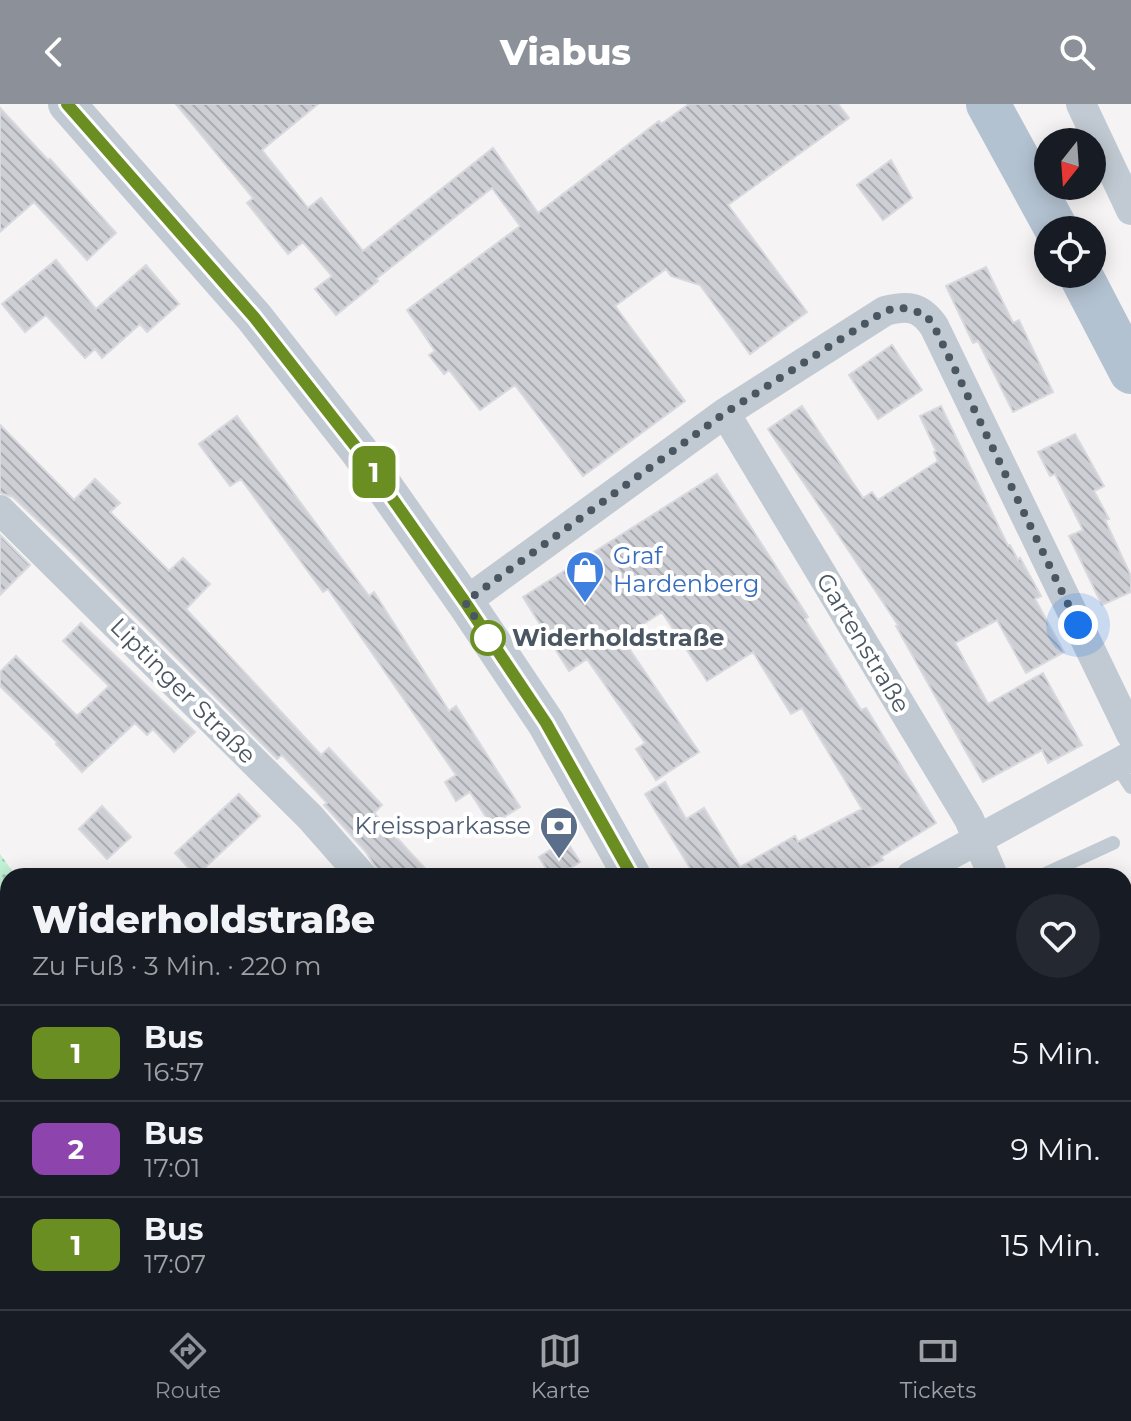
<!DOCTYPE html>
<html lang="de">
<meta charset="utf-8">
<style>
:root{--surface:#171b24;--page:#242831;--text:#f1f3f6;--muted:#9ea1a6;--line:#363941;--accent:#8c9099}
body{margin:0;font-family:Montserrat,sans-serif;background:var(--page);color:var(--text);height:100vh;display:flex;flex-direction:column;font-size:30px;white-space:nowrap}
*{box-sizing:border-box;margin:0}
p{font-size:26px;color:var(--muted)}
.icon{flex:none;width:44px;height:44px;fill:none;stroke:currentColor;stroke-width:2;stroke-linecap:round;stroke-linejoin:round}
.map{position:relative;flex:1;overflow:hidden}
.panel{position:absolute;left:0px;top:764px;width:1132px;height:442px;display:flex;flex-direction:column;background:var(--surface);border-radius:24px 24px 0 0;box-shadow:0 4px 20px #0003}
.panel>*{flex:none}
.badge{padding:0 16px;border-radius:12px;font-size:28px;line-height:52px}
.needle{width:52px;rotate:197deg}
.tools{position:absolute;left:1034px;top:24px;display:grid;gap:16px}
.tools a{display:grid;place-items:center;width:72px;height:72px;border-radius:50%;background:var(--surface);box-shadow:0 4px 20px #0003;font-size:40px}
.you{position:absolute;width:40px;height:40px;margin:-20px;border:6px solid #fff;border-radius:50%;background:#1a73e8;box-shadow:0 0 0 12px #1a73e833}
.map>.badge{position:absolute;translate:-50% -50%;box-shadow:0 0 0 4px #fff}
.round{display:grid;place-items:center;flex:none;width:84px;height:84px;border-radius:42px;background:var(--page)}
.headline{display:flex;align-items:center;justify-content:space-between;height:136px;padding:0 32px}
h1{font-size:38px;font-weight:800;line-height:60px}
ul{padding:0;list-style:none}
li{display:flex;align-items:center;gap:24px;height:96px;padding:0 32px;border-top:2px solid var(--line)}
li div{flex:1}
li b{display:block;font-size:30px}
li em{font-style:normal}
li .badge{min-width:88px;font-weight:700;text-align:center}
header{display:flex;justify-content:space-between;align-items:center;height:104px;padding:0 32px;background:var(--accent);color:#fff;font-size:36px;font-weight:800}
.tabs{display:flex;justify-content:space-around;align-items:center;height:112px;border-top:2px solid var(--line);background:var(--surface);font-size:22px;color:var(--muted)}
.tabs a{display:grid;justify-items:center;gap:4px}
.tabs .on{color:var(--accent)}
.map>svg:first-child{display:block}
.green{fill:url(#green-dots)}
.building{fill:url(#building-back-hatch);stroke:#d7d9de;stroke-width:2}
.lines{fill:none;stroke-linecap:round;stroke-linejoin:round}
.path{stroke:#7ad0a6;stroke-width:5;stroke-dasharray:6 4;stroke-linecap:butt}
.service{stroke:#c1cad2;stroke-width:14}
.minor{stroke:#c1cad2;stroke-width:30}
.tertiary{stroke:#c1cad2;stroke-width:38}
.primary{stroke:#b3c2d1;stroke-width:44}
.line-casing{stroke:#fff;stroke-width:18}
.line{stroke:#6b8e23;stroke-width:12}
.walk{stroke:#4a5661;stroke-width:8;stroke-dasharray:0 14.4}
.stop-dot{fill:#fff;stroke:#6b8e23;stroke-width:4}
.labels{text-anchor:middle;stroke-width:8;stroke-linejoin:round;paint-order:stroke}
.shop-label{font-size:24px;fill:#366cbe;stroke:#fff;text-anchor:start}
.stop-label{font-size:24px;font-weight:bold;fill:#4a5661;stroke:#fff;text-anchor:start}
.street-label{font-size:24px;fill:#4a5661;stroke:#fff}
.service-label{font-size:24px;fill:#4e5e75;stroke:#fff;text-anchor:end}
</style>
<header><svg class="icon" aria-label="back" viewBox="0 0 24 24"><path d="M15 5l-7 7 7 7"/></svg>Viabus<svg class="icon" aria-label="search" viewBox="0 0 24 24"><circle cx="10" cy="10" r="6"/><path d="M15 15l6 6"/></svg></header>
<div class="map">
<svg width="1131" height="1205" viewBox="0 0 1131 1205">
<defs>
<pattern id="green-dots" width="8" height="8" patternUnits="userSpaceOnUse" patternTransform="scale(2)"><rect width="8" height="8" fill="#c3f1d5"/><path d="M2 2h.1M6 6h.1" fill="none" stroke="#a0c6b0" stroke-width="1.8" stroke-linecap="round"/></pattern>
<pattern id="building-back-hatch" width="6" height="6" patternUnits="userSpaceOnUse" patternTransform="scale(2)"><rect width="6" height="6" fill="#cdcfd5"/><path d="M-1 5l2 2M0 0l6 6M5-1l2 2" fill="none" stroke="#a8abb0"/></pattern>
</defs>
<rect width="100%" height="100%" fill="#f5f3f3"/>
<path class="green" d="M0,750L16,772H8V1058L0,1063Z
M8,1097V1198H273L277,1205H0V1100Z"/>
<path class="building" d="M176,0H318L262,46L308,104L321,94L363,147L493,44L538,109L659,17L661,20L689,0H838L849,14L728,101L807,208L750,250L700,181L671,172L666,165L615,202L685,297L583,372L515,281L480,306L449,266L444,270L429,251L435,247L407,206L520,122L492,84L376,175L378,177L336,211L315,185L332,172L303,138L288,150L247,99L253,94Z
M0,4L48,56L50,55L116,129L87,156L34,98L0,128Z
M891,56L912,94L883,116L857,81Z
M56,156L96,205L146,161L179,200L147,228L140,220L102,254L95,245L85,254L46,211L25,228L2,200Z
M986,163L1013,219L1019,216L1053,288L1013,308L978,237L973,239L946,182Z
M892,241L922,286L878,315L849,271Z
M802,302L863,394L872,388L878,396L938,357L934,348L936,347L920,312L941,302L1008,442L1010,441L1018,456L1020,454L1041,492L1035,495L1064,548L1026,569L997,516L955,539L988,600L1043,569L1082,641L1048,659L1042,646L983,678L896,522L898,521L768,325Z
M237,312L369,492L374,488L449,607L456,602L520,703L491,721L470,688L456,697L445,678L456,671L328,485L323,488L241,375L230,382L199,340Z
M0,321L74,396L95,375L120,399L110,408L169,467L183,454L210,480L186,505L321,651L329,644L382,701L374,709L432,772H381L366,748L324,701L327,699L282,651L277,655L71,448L13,393L0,389Z
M1075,330L1104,382L1094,387L1109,415L1105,416L1131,472V488L1102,501L1069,432L1083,426L1055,370L1050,372L1038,348Z
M717,370L808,513L805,515L861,606L866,604L936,719L881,753L883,756L852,772H695L645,690L665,678L686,715L704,704L740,763L795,732L798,738L862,705L802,604L791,610L753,548L707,577L662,508L622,534L699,648L656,676L636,645L645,639L587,555L569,567L523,493Z
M0,431L30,461L0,491Z
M81,519L195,628L174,648L153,625L147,631L135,619L82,668L56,640L57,638L0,582V568L16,552L77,612L109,582L63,537Z
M239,690L260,712L196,772L175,749Z
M102,702L131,733L107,755L79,725Z
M566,736L580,758L558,772H551L539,753Z"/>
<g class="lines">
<path class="path" d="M0,1082L8,1076"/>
<path class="service" d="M1116,660L1131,683
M1041,772L1113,739
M1124,935L1131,932
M1124,1014L1131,1011"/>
<path class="minor" d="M1081,0L1131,106
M725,309L969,715L993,772
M0,406L310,713L362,772
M465,498L725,309L885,207C907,201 920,202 934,222L1131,630
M911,772L1131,652
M1124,1071L1131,1087
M564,1198L567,1205"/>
<path class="tertiary" d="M67,0L254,213L359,347L465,498L546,619L632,772
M828,1198L831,1205"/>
<path class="primary" d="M988,0L1057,126
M1080,170L1131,268"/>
</g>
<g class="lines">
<g class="line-casing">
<path id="line" d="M67,0L254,213L359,347L465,498L546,619L632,772"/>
</g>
<use href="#line" class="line"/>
<path class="walk" d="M488,534L493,541L465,498L725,309L885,207L899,203L925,210L934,222L1078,521"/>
</g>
<defs>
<g id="shop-pin" transform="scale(2)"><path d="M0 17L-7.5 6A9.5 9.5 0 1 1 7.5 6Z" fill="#3f7fe0" stroke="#fff"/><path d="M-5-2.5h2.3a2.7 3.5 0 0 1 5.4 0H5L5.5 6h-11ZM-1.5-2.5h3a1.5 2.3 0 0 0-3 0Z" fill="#fff"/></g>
<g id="bank-pin" transform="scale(2)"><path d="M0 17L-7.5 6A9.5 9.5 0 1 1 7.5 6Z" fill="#5c6f8a" stroke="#fff"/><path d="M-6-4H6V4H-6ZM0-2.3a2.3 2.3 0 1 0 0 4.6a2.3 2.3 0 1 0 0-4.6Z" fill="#fff"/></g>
</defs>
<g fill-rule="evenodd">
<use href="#shop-pin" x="585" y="466"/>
<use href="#bank-pin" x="559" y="722"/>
</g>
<circle class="stop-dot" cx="488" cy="534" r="16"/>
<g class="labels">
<g class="shop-label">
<text x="613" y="460">Graf<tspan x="613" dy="28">Hardenberg</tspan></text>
</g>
<g class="stop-label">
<text x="512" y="542">Widerholdstraße</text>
</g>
<g class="street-label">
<text transform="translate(863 539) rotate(59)" y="8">Gartenstraße</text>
<text transform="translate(183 587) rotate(45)" y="8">Liptinger Straße</text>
</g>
<g class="service-label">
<text x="531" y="730">Kreissparkasse</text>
</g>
</g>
</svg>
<div class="tools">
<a><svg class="needle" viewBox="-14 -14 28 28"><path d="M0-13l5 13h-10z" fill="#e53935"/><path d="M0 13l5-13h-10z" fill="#9ea1a6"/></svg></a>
<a><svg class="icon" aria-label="locate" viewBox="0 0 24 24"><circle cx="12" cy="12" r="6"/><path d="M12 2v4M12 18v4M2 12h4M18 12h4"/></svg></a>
</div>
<div class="you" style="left:1078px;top:521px"></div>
<b class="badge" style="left:374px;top:368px;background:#6b8e23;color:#fff">1</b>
<section class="panel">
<div class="headline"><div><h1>Widerholdstraße</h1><p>Zu Fuß · 3 Min. · 220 m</p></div><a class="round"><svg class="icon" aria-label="heart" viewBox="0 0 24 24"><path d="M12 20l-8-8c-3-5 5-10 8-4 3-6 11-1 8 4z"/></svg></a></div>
<ul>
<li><span class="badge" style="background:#6b8e23;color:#fff">1</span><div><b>Bus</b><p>16:57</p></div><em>5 Min.</em></li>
<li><span class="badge" style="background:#8e44ad;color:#fff">2</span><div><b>Bus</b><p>17:01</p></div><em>9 Min.</em></li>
<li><span class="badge" style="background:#6b8e23;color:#fff">1</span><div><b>Bus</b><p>17:07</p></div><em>15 Min.</em></li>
</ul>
</section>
</div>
<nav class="tabs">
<a class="on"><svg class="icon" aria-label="directions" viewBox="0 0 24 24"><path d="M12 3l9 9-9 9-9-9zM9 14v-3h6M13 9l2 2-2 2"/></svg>Route</a>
<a><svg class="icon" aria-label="map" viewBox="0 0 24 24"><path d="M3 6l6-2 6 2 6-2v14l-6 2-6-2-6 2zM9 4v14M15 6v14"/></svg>Karte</a>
<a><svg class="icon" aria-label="tickets" viewBox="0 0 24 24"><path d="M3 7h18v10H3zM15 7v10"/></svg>Tickets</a>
</nav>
